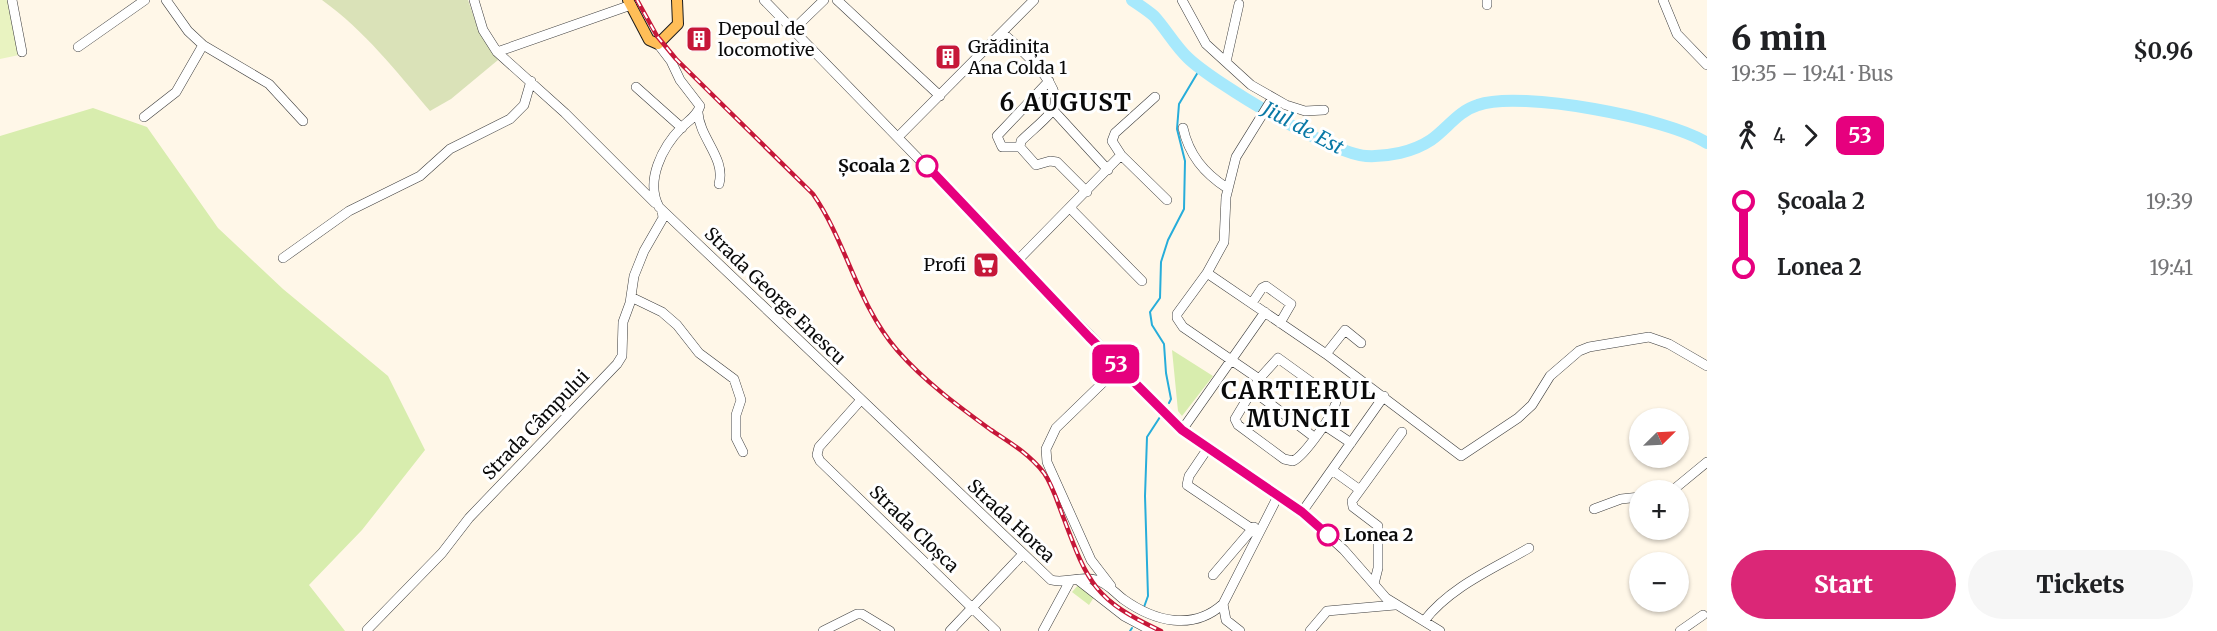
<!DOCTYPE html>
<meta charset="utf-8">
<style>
:root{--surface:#fff;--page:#f6f6f6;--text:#202124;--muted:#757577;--accent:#db2777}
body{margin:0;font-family:Merriweather,serif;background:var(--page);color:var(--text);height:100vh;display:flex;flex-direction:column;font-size:22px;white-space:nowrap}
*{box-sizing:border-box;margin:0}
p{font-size:20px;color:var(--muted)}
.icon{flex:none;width:33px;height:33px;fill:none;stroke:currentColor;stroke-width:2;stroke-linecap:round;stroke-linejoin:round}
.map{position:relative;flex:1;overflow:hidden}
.drawer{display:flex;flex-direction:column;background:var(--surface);width:510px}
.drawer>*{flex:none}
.badge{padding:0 12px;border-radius:9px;font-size:21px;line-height:39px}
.needle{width:39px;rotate:66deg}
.controls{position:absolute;left:1629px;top:408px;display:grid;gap:12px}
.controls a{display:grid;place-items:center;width:60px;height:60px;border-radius:50%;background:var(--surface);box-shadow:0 2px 4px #0004;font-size:30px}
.map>.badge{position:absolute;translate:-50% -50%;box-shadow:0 0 0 3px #fff}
.legs{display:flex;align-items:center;gap:9px;height:66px;padding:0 24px;font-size:20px}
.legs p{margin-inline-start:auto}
.headline{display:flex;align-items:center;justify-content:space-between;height:102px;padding:0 24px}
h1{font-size:33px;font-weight:800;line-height:45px}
.action{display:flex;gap:12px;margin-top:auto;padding:12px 24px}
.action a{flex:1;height:69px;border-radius:36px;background:var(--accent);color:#fff;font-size:24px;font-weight:800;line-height:69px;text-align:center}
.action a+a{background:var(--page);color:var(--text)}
ul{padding:0 24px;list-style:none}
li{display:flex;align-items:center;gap:21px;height:66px;font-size:22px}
li i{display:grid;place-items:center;width:9px;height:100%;margin:0 8px;background:currentColor}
li i::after{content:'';width:15px;height:15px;margin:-8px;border:4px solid;border-radius:50%;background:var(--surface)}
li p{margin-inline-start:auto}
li:first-child i{background:linear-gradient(#0000 50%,currentColor 0)}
li:last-child i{background:linear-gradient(currentColor 50%,#0000 0)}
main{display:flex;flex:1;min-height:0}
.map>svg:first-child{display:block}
.green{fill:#d8edae}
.cemetery{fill:#dae2b8}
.pitch{fill:#e9f3c1}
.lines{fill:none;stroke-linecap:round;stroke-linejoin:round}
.stream{stroke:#27adda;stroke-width:2}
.river{stroke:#a7e9fc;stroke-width:12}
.minor-casing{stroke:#3d3d3d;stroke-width:10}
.major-casing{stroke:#1b1b1b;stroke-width:12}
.minor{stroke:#fff;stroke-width:9}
.major{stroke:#ffbe58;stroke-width:10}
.rail-casing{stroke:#c61739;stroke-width:4.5}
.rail{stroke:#fff;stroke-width:2;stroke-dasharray:7;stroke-linecap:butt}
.line-1-casing{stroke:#fff;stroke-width:14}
.line-1{stroke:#e6007e;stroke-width:9}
.stop-1-dot{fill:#fff;stroke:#e6007e;stroke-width:3}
.labels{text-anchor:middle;stroke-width:6;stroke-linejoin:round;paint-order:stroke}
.poi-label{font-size:18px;fill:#0a0a0a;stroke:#fff;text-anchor:start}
.stop-label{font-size:18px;font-weight:bold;fill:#0a0a0a;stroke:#fff;text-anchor:end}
.street-label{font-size:18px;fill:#0a0a0a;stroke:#fff}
.water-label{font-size:20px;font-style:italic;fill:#0a79a6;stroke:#fff}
.district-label{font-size:24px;font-weight:bold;letter-spacing:1.5px;fill:#0a0a0a;stroke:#fff}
</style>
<main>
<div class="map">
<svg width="1707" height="631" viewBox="0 0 1707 631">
<rect width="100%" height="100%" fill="#fff7e8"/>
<path class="green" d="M93,108L147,127L218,228L283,289L388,376L425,450L362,530L309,585L345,631H0V136Z
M1172,350L1213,376L1182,416L1178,411Z
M1080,583L1094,597L1089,605L1072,592Z"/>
<path class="cemetery" d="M322,0H468L479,32L498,60L451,99L430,111C396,71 365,31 322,0Z"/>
<path class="pitch" d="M0,0H8L19,55L0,59Z"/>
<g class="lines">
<path class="stream" d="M1169,403L1171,399L1166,373L1164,344L1152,325L1150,312L1160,298L1161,262L1168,240L1184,209L1185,161L1177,129L1179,104L1201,67
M1144,607L1148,596L1145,496L1147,437L1160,417
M1130,631L1132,628"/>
<path class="river" d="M1132,0C1139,5 1147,10 1154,16C1166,29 1175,46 1188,58C1214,83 1332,154 1366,156C1388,157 1413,152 1431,140C1447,129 1458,111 1478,105C1520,90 1669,118 1707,143"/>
<g class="minor-casing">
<path id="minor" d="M12,0L22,52
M166,0L188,31L203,45L269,84L303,121
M474,0L483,30L497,52L565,113L655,203
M764,0L1182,430L1302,512L1344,550L1386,598L1440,631
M837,0L940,96
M1182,0L1206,44L1251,85L1286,105L1305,111L1324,110
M1487,0V5
M1663,0L1677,34L1707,65
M793,30L824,0
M1003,33C1018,48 1069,88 1052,111C1043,122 1031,131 1021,141L1020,147L1036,165L1050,161L1057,162L1087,192
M658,44L671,61L680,80L700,106C697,116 689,120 682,127C662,147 645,181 659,207L1051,580C1066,584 1082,575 1096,580C1107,583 1114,592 1123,599C1155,622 1193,631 1223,604
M78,47L145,0
M497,52L631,5
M1226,62L1239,4
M636,87L682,128
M1155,97L1115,133L1112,141L1121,155L1167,200
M1053,110L1108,170
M698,113C700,139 726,158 719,184
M144,117L176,92L203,45
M1183,128C1189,155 1204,173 1227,188
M899,136L1034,0
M1020,147H1002L997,136L1049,81
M1071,209L1142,281
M283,258L349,211L420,176L450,149L510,119L524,105L531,81
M1017,261L1121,155
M1207,273L1326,354L1461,456L1518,418L1532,405L1550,376L1579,351L1589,347L1649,337L1669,344L1707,366
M631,297L662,312L677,325L699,353L734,379L741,400L736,415V438L743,452
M1252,303L1262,288L1266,286L1291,304L1280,323
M1326,354L1345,330L1361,343
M1278,358L1336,400C1336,412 1304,456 1293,461L1284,459L1238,425L1235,419L1259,379Z
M1259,379L1183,327L1177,318V314L1207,273L1224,242L1226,197L1236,157L1272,99
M1252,390L1314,437
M860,401L819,447L817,455L820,461L996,631
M1324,425L1351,443
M1182,430L1265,312
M1208,448L1189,476L1187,485L1252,529
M1332,470L1360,490L1352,501L1353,507L1378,526V568L1374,584
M1360,490L1402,432
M1673,490L1707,462
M1594,509L1621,499L1640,497
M1302,512L1384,396
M1213,575L1254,527
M1078,580L1124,616L1152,631
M1111,586L1091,560L1047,462L1046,449L1056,428L1119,367
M1424,621C1450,587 1493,569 1529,548
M367,630L442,553L469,518L617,364L622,356L623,322L630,303L634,276L644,251L663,218L662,210
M823,631L857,614H862L890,631
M950,631L1022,555
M1043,631L1070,581
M1240,631L1226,620L1223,604L1278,496
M1310,631L1327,611L1395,605
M1680,631L1703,615"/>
</g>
<g class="major-casing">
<path id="major" d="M628,0L649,40L658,44L678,24L677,0"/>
</g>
<use href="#minor" class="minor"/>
<use href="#major" class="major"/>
<g class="rail-casing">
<path id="rail" d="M637,0L657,36L676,59L813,194C847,243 857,304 897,350C924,381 958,406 991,430C1011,443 1029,454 1044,473C1053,486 1058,504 1064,519C1088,584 1096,601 1161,631"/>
</g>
<use href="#rail" class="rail"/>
</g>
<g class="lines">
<g class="line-1-casing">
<path id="line-1" d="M927,166L1089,337L1182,430L1302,512L1328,535"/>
</g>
<use href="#line-1" class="line-1"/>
</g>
<defs>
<g id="building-square" transform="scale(1.35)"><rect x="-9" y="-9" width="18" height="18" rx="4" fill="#c61739" stroke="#fff"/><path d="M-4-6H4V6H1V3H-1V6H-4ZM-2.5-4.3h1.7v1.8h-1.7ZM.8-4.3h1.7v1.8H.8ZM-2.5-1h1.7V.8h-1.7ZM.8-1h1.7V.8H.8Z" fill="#fff"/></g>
<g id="supermarket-square" transform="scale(1.35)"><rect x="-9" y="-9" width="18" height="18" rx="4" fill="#c61739" stroke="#fff"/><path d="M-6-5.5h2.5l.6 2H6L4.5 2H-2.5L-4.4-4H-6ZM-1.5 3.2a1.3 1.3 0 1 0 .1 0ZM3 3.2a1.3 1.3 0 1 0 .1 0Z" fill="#fff"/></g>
</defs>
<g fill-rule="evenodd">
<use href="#building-square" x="699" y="39"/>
<use href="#building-square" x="948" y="57"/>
<use href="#supermarket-square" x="986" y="265"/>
</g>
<g class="stop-1-dot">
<circle cx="927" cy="166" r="10"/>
<circle cx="1328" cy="535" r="10"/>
</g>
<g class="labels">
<g class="poi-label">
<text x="718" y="35">Depoul de<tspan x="718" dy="21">locomotive</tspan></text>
<text x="968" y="53">Grădinița<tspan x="968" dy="21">Ana Colda 1</tspan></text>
<text x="966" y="271" text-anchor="end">Profi</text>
</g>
<g class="stop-label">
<text x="910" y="172">Școala 2</text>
<text x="1344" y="541" text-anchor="start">Lonea 2</text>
</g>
<g class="street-label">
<text transform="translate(775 296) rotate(44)" y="6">Strada George Enescu</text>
<text transform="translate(536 425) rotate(-46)" y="6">Strada Câmpului</text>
<text transform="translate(1011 521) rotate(43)" y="6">Strada Horea</text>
<text transform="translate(914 529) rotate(44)" y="6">Strada Cloșca</text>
</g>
<g class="water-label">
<text transform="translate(1303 128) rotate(28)" y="7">Jiul de Est</text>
</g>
<g class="district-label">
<text x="1066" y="111">6 AUGUST</text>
<text x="1299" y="399">CARTIERUL<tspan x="1299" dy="28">MUNCII</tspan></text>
</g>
</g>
</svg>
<div class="controls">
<a><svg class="needle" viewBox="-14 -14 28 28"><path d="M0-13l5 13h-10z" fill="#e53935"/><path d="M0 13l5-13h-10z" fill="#757577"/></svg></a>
<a>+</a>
<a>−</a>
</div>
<b class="badge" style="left:1116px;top:364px;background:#e6007e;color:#fff">53</b>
</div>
<section class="drawer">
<div class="headline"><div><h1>6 min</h1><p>19:35 – 19:41 · Bus</p></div><b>$0.96</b></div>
<div class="legs"><svg class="icon" aria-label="walk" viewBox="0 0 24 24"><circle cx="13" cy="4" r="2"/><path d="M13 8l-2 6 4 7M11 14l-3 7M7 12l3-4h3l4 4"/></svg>4<svg class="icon" aria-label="forward" viewBox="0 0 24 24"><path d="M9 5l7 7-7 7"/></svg><b class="badge" style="background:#e6007e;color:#fff">53</b></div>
<ul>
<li><i style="color:#e6007e"></i><b>Școala 2</b><p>19:39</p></li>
<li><i style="color:#e6007e"></i><b>Lonea 2</b><p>19:41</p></li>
</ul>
<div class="action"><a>Start</a><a>Tickets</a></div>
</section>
</main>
